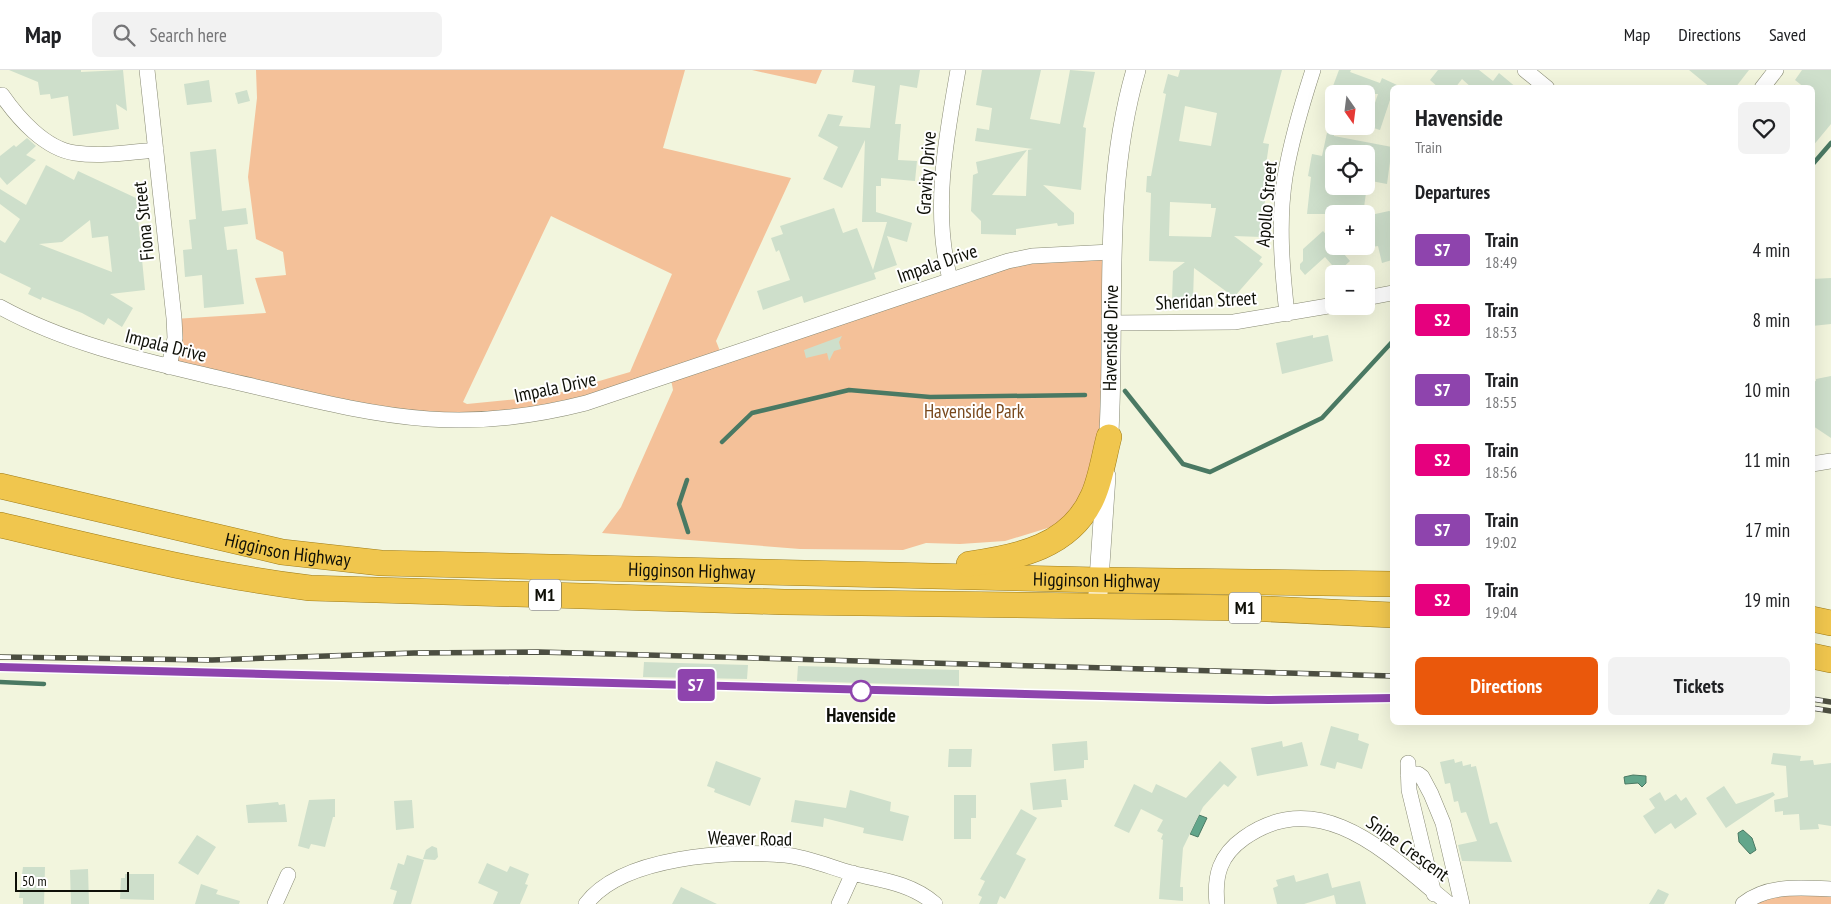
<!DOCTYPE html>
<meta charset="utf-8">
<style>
:root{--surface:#fff;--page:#f2f2f2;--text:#202124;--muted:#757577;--line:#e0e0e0;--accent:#ea580c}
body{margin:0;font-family:"PT Sans Narrow",sans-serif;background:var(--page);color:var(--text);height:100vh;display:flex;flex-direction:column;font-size:19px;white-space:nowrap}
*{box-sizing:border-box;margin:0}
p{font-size:16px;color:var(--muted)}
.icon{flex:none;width:28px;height:28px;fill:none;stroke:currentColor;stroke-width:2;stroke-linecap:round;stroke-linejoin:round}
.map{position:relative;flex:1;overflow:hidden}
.sheet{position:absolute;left:1390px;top:15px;width:425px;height:640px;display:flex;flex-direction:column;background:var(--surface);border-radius:8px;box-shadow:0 5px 20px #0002}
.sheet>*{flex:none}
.badge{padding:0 10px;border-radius:4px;font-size:18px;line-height:32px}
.needle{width:32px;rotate:166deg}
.tools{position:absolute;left:1325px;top:15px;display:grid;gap:10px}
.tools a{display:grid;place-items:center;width:50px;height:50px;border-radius:8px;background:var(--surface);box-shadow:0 5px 20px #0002;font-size:25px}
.scale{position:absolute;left:15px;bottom:12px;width:114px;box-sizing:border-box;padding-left:5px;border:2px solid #0e0f07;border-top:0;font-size:14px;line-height:18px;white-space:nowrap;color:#0e0f07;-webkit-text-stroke:4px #fff;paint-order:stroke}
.map>.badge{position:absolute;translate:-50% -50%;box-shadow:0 0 0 2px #fff}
h2{padding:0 25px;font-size:19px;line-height:45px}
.round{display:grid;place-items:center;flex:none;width:52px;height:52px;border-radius:8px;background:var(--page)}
.summary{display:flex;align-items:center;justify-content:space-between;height:85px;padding:0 25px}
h1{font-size:24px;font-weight:700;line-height:38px}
.cta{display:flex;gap:10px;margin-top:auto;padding:10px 25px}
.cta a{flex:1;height:58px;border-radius:8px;background:var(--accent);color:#fff;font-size:20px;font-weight:700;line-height:58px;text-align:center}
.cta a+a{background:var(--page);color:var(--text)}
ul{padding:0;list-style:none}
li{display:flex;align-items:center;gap:15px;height:70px;padding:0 25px}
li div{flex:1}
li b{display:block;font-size:19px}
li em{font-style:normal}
li .badge{min-width:55px;font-weight:700;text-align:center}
header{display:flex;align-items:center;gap:30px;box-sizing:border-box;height:70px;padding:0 25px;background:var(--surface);border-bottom:1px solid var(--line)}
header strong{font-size:24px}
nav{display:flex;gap:28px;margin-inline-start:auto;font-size:18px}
.search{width:350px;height:45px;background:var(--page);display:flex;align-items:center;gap:12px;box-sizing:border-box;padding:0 18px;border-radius:8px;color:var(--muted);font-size:19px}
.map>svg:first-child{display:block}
.green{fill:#f4c199;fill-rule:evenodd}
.water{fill:#63a68b;stroke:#4a7963}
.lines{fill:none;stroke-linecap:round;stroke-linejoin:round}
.stream{stroke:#4a7963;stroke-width:4.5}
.building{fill:#cedfcb;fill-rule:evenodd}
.minor-casing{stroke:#878973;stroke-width:16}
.tertiary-casing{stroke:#878973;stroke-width:20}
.trunk-casing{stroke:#9e7c19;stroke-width:26}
.minor{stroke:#fff;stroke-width:15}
.tertiary{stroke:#fff;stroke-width:19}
.trunk{stroke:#f0c64e;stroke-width:25}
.rail-casing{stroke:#4c4e41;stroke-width:5.5}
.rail{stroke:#fff;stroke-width:4;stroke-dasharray:11;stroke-linecap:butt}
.line-casing{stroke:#fff;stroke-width:11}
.line{stroke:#8e44ad;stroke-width:8}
.stop-dot{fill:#fff;stroke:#8e44ad;stroke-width:2.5}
.labels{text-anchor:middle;stroke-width:4;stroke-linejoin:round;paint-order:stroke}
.shield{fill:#fff;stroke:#565751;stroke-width:1}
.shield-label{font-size:18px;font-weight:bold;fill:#0e0f07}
.street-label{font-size:19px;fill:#0e0f07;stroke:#fff}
.park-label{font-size:19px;fill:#79491d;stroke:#fff}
.stop-label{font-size:19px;font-weight:bold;fill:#0e0f07;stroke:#fff}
</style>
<header>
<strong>Map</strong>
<div class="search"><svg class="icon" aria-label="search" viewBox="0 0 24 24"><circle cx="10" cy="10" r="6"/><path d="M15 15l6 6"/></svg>Search here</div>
<nav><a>Map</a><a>Directions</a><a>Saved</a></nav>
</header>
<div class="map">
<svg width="1831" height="834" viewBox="0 0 1831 834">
<rect width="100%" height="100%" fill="#f2f5dd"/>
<path class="green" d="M256,0H685L663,78L791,108L716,271L722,286L968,203L1111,182L1108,365L1077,449L1005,471L960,474L926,473L903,480L800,479L602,463L621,437L673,320L670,304L585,332L442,349L170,297L174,249L266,243L255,208L286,205L283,182L256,169L248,107L257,28ZM551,146L672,204L630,302L548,326L467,334L463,332Z
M752,0H822L816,14Z
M1770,824L1831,826V834H1749Z"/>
<path class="water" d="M1633,705L1646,706V713L1642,717L1638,713L1625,714L1624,707Z
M1199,745L1207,748L1198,767L1190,764Z
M1743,760L1752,768L1756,780L1750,784L1739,772L1738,763Z"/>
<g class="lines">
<path class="stream" d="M1812,95L1831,73
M1125,321L1183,394L1210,402L1322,348L1392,272
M722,372L752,343L849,320L930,327L1085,325
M687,410L679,434L688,462
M0,612L44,614"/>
</g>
<path class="building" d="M9,0H81V2L123,0L127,41L116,34L119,59L73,66L68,26L51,29L50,24L40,25L38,12Z
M854,0H920L917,18L900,15L895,54H901L898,90L917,91L915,111L881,108V116H876V142L912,153L907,172L887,166L897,195L874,203L876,209L804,233L802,226L763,240L757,221L790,210L779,180L776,182L771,168L783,164L780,156L834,138L843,163L857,158L873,200L887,152H862L865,70L842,118L823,109L838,77L818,66L828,44L843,46L839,56L870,58L875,16L852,12Z
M982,0H1041L1030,49L1060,54L1070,0L1095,2L1083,57L1086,58L1081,120L1043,115L1074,143V154L1058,156L1057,153L1016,159V165L981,164V151L971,141L973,105L978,103L976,92L1027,80L992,125L1026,126L1028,80L1033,79L975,71L977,58L989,60L992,38L976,35Z
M1180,0H1282L1263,73L1269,74L1266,95L1274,96L1272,113L1267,112L1261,167L1234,166L1262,187L1259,191L1263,194L1234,227L1194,198L1193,230H1172L1173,201L1185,192L1149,191L1151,123L1146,122L1147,106H1151L1166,24L1163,23L1168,4L1178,7ZM1185,36L1217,43L1211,76L1179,71ZM1170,132L1211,134V138H1216L1211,167L1169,166Z
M1339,0H1351L1350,2L1380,13L1382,8L1397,15L1392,18V24L1380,60L1367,56L1378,24H1335L1337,18L1333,16Z
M1438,0H1479L1493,11L1499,3L1517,18H1472L1462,9L1455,18H1439L1430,10Z
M1689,0H1749L1735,18H1711Z
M1802,0H1831V54L1812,77V18H1805L1795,10Z
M209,10L212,32L187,35L184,14Z
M247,20L250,31L238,34L235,23Z
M1328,58L1334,59V66L1392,77L1387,114L1366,110V84H1334V116H1367L1363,144H1307L1311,107L1308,106L1312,84L1322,86Z
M27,68L36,76L26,85L36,90L7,115L0,107V86L14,75L16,77Z
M216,79L222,141L246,138L248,154L224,157L227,180L237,179L244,234L204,238L202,205L185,207L183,180L192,179L189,150L196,149L190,82Z
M46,95L74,110L78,101L136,128L145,220L110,224L133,238L122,257L108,248L104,255L82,243L42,227L41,230L28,224L31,218L0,203V170L5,173L20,149L0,134V119L26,135ZM90,150L92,168L108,166L112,202L39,174L62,172Z
M1389,141L1392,142V190L1382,193L1378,176L1366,178V146Z
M1323,161L1334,173V176H1337L1350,191L1338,202L1325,187L1305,205L1300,199V194L1303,191V179Z
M1831,208V254L1812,256V209Z
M1313,265V268L1328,265L1333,291L1282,304L1276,273Z
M842,266L839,272L841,279L834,281L829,291L827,283L806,288L804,280Z
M1831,306V368L1813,356L1812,353V312L1816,311V309Z
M644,592L748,595L747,609L643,607Z
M798,596L959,600V616L797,611Z
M1331,656L1359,664L1358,670L1369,674L1362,699L1337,692L1335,699L1320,695Z
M1087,671L1088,690H1084V698L1054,701L1052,674Z
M1282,671L1283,677L1302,672L1308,696L1257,706L1251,678Z
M949,679H972L971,697H948Z
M1773,683L1801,686L1800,691L1813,690L1814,695L1831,693V756L1818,754L1819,759L1800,760L1799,744L1783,745V741L1775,742L1774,730L1788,727L1786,696L1771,694Z
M1454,689L1455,693L1462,691L1463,696L1471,694V697L1476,696L1490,754L1497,752L1512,792L1462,791L1458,775L1477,771L1466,742L1461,743L1458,731L1454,732L1450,713L1445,714L1440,692Z
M716,691L761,708L750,736L714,722L715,719L707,716Z
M1220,691L1237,707L1228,717L1224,714L1203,737L1183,778L1180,817H1183V831L1159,829L1163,770L1161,769L1163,764L1157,761L1163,750L1141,739L1129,763L1114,756L1134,714L1152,723L1156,714L1186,728Z
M1066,709L1068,730H1061L1062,737L1033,740L1030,713Z
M1724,716L1736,734L1773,722L1775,725L1726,758L1706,728Z
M850,720L891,732L890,741L909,746L903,771L863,763L864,758L824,748L823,757L791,752L795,730L846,738Z
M1660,722L1665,731L1676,724L1681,731L1686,727L1697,744L1675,759L1671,753L1655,764L1643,746L1655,738L1649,729Z
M954,725H976V748H971V769H954Z
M335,729V747H333L325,777L311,774L309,779L298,776L309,730Z
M412,730L414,758L396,760L394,731Z
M278,732L279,735L285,734L287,752L248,753L246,735Z
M1021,739L1037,748L1016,784L1026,789L1005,829L1000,826L997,834H979L982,827L978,825L985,811L980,809Z
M197,765L216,777L198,805L178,793Z
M432,776L437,778L438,787L435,790L423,789L426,780Z
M407,785L424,790L411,834H393L397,821L390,819L398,793L404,795Z
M487,793L507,802L510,796L529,804L525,814L528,815L520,834H493L498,822L478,813Z
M23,797H45L44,834H23V828H19Z
M88,799L89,834H71L70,800Z
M1328,803L1332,818L1360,811L1366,834H1336L1334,825L1304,834H1277L1273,818L1278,816L1276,810L1294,805L1296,812Z
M125,804H154V830L120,829L121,808H125Z
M201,814L218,820L216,824L240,831L239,834H195Z
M681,817L717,834H672Z
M1658,819L1669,824L1664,834H1649Z"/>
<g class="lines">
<g class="minor-casing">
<path id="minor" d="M147,0L174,248L175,268L169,297
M1525,0L1547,18
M1762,18L1776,0
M2,25C18,48 45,79 75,83C102,87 130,82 156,80
M950,209C932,141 946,68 958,0
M1366,228L1392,223
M0,237C69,275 146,291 222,309C290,324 359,344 429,349C482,353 535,346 586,333L1008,191L1032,186L1111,182
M1287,244C1282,199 1278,152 1285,107C1291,71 1302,34 1313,0
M1110,253L1234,252L1334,235
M1812,394L1831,391
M1408,693L1409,720L1434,824
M1408,705L1418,704L1422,707L1431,724L1443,753L1462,834
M275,834L288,805
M586,834C622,786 730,780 785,785C807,787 830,797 851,803C881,810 911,813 935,834
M839,834L853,803
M1217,834C1214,805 1220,785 1244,768C1321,713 1391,787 1449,834
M1743,834C1768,814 1801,818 1831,819"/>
</g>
<g class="tertiary-casing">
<path id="tertiary" d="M1108,379C1117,253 1100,123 1136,0
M1098,524L1106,406"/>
</g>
<g class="trunk-casing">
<g id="trunk">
<path id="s1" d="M0,416L282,482L381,493L1099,510L1392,514"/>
<path d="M0,455C103,479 205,505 310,518L784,532L1247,538L1392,545"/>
<path d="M969,494C1018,487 1071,477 1093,426C1101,408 1104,386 1109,367"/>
<path d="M1812,549L1831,553"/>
<path d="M1812,586L1831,590"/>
</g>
</g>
<use href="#minor" class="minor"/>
<use href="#tertiary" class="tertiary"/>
<use href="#trunk" class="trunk"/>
<g class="rail-casing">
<path id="rail" d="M0,587L212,590L414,583L539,582L1392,606
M0,597L1178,628H1392
M1812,629L1831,632
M1812,638L1831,641"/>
</g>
<use href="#rail" class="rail"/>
</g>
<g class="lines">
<g class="line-casing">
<path id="line" d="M0,597L1178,628L1268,630L1392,628"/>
</g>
<use href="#line" class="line"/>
</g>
<circle class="stop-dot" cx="861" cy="621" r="10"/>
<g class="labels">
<g class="shield">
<rect x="529" y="509.5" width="32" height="31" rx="4"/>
<rect x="1229" y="522.5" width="32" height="31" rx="4"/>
</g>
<g class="shield-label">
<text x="545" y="531">M1</text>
<text x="1245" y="544">M1</text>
</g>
<g class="street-label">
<text transform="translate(926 103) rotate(-86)" y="7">Gravity Drive</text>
<text transform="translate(1266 134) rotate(-85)" y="7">Apollo Street</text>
<text transform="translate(143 151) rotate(-96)" y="7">Fiona Street</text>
<text transform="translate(937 193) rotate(-19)" y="7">Impala Drive</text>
<text transform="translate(1206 230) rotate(-3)" y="7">Sheridan Street</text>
<text transform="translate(1110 268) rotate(-89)" y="7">Havenside Drive</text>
<text transform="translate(166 275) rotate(14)" y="7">Impala Drive</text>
<text transform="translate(555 317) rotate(-12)" y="7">Impala Drive</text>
<text dy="7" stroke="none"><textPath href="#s1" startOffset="295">Higginson Highway</textPath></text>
<text dy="7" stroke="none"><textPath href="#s1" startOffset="700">Higginson Highway</textPath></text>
<text dy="7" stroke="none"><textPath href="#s1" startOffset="1105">Higginson Highway</textPath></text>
<text transform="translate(750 768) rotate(1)" y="7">Weaver Road</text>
<text transform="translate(1408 778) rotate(36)" y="7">Snipe Crescent</text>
</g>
<g class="park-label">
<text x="974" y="348">Havenside Park</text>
</g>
<g class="stop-label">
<text x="861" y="652">Havenside</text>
</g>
</g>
</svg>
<div class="tools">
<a><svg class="needle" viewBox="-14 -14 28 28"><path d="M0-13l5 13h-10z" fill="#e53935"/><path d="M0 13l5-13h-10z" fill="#757577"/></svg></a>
<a><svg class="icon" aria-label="locate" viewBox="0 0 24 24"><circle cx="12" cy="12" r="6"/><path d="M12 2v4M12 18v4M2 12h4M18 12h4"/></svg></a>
<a>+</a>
<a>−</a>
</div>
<div class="scale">50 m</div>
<b class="badge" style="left:696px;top:615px;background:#8e44ad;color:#fff">S7</b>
<section class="sheet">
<div class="summary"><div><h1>Havenside</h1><p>Train</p></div><a class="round"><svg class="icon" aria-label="heart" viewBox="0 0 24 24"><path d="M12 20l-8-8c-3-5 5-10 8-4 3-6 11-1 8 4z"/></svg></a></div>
<h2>Departures</h2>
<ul>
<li><span class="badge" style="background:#8e44ad;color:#fff">S7</span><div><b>Train</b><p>18:49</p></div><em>4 min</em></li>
<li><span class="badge" style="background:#e6007e;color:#fff">S2</span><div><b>Train</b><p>18:53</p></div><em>8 min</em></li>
<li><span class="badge" style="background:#8e44ad;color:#fff">S7</span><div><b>Train</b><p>18:55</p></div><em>10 min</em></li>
<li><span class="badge" style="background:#e6007e;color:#fff">S2</span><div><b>Train</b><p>18:56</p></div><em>11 min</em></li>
<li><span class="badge" style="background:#8e44ad;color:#fff">S7</span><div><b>Train</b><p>19:02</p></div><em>17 min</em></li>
<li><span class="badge" style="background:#e6007e;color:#fff">S2</span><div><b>Train</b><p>19:04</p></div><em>19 min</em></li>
</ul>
<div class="cta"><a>Directions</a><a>Tickets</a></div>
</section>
</div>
